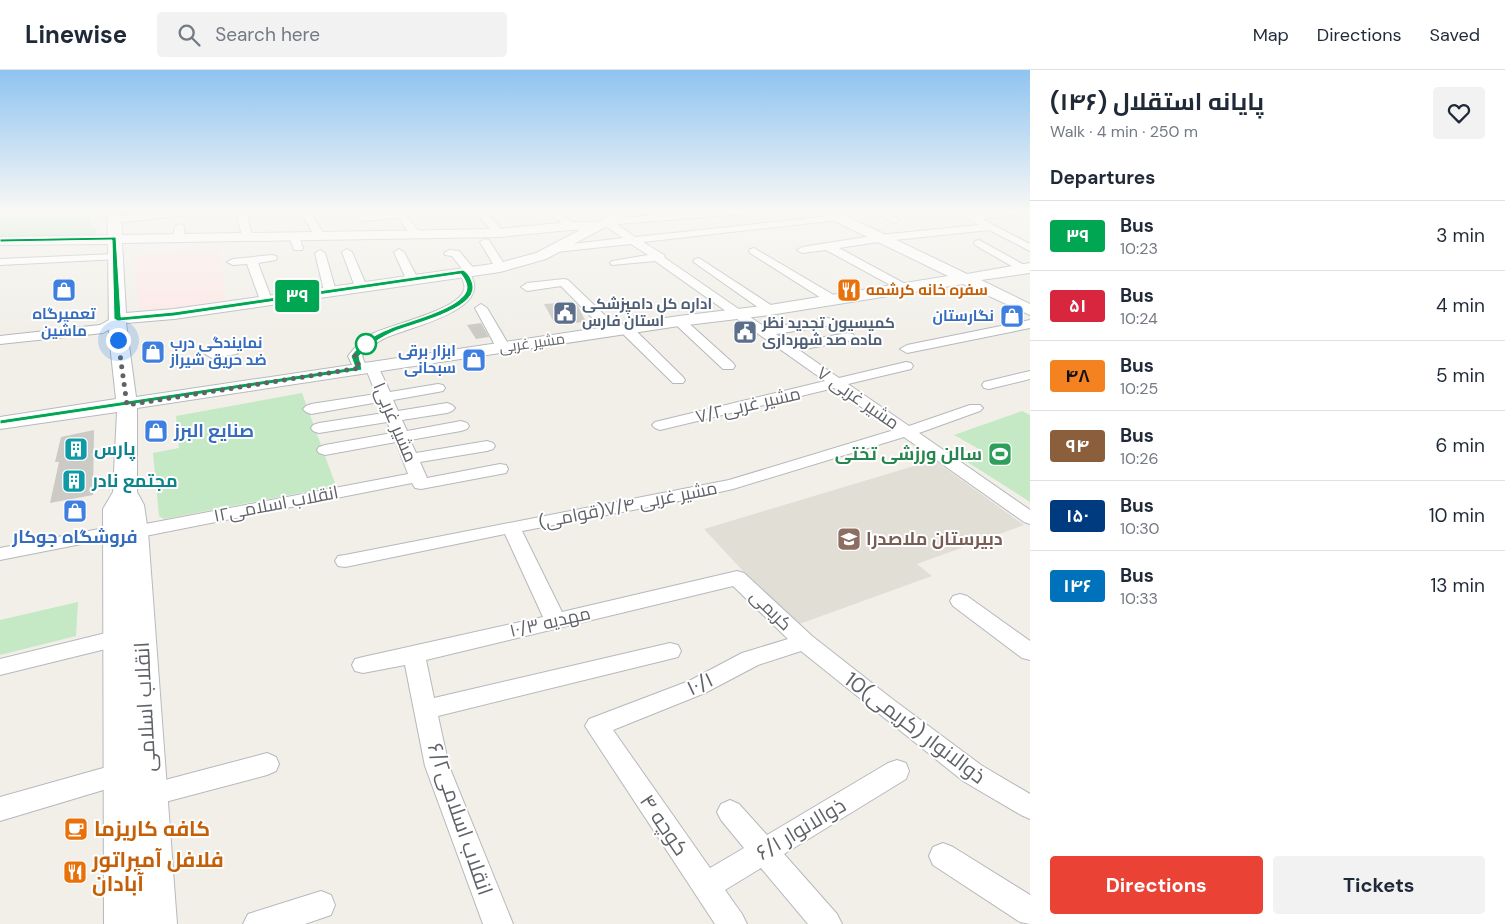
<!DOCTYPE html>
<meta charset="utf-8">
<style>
:root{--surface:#fff;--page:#f2f2f3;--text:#1f2937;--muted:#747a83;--line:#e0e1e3;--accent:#ea4335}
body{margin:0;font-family:"DM Sans",Cairo,sans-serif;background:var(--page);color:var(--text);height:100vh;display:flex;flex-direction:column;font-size:19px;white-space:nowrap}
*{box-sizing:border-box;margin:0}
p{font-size:16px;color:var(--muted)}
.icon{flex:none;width:28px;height:28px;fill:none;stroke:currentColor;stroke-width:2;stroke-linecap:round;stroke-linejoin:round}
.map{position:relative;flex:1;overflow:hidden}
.panel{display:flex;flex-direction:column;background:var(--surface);width:475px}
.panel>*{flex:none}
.badge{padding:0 10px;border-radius:4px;font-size:18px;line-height:32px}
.you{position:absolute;width:25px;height:25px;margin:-12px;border:4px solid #fff;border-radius:50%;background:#1a73e8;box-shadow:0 0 0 8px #1a73e833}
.map>.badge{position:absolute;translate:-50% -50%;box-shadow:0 0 0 2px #fff}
h2{padding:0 20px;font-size:19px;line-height:45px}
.round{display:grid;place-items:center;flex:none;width:52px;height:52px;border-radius:5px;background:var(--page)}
.headline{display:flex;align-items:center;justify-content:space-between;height:85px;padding:0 20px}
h1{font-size:24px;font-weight:700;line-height:38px}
.action{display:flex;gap:10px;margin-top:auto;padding:10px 20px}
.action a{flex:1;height:58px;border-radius:5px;background:var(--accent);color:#fff;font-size:20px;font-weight:700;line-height:58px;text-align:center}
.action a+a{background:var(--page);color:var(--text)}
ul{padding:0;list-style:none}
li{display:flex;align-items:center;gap:15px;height:70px;padding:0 20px;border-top:1px solid var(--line)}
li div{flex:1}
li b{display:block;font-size:19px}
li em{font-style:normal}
li .badge{min-width:55px;font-weight:700;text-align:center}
header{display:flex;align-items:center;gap:30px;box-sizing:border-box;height:70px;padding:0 25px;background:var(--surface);border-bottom:1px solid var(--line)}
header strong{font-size:24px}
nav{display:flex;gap:28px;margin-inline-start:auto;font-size:18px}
.search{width:350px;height:45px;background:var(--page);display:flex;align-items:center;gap:12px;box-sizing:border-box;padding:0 18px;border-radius:5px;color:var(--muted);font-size:19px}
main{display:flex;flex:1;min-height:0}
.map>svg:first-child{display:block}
.education{fill:#e1ded6}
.medical{fill:#fce8e6}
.green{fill:#c5e8c5}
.building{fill:#cccac5}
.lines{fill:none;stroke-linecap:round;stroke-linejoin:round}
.street-casing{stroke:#b5b8bc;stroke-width:2}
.secondary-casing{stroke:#b6babf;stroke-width:2}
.street{fill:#fff;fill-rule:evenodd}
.secondary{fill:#fff;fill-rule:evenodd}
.line{fill:#00a651;stroke:#fff}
.walk{stroke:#5f6368;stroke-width:5;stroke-dasharray:0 9}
.stop-dot{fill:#fff;stroke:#00a651;stroke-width:2.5}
.labels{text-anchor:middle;stroke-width:4;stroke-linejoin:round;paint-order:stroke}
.far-food-label{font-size:15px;font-weight:bold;fill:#c56008;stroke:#fff;text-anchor:start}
.far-service-label{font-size:15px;font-weight:bold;fill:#4e5e75;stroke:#fff;text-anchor:start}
.far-shop-label{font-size:15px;font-weight:bold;fill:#366cbe;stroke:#fff;text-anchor:end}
.far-street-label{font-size:15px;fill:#5f6368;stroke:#fff}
.street-label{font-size:18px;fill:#5f6368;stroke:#fff}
.shop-label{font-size:18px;font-weight:bold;fill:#366cbe;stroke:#fff;text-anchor:start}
.culture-label{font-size:18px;font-weight:bold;fill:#0d838f;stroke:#fff;text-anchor:start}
.leisure-label{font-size:18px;font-weight:bold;fill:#27864d;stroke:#fff;text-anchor:end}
.education-label{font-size:18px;font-weight:bold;fill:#785e54;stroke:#fff;text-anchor:start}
.near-street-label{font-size:21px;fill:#5f6368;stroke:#fff}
.near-food-label{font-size:21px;font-weight:bold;fill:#c56008;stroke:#fff;text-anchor:start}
</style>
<header>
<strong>Linewise</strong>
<div class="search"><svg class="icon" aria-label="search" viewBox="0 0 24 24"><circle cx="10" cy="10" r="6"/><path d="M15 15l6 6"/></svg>Search here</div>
<nav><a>Map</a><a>Directions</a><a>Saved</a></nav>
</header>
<main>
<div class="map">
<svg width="1030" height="854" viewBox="0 0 1030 854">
<rect width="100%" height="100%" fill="#f1efe8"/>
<path class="education" d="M934,390L1024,455L917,494L932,506L794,556L704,459Z"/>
<path class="medical" d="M220,178L224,210L225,234L141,245L133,186Z"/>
<path class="green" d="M0,140H91L90,156L97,158L96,164L83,168L0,169Z
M302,323L336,416L164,449L159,446L153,383L179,378L176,346Z
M1022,341L1030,345V432L961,388L979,379L954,365Z
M78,532L76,566L0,585V550Z"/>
<path class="building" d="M574,232L578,236L586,252L555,254L544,234Z
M481,253L489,267L476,269L467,255Z
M746,257L758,266L743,269L732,259Z
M94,360L93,425L50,433L59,392H55L61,367Z"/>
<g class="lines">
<g class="street-casing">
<path id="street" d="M172,140H182L183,143L178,146L114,153L109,150L114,147Z
M236,140H246L252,166L251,168L247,169L242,166Z
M300,140H310L324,165L323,167H315Z
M355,140H363L367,146L394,143L392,140H402L421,164L416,167L412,166L398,148L361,151L354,142Z
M474,140H484L503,161L504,163L503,165H495Z
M548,140H559L575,156L570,159L566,158Z
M718,140H760L755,143L617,154L635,167L841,145V149L838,150L643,172L664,185L665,188L766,258L828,248L832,249L834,252L832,255L776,264L789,273L848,263L853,264L855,267L853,270L799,280L839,308L906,292L911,293L913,296L911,299L848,314L909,356L970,335H980L983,338L980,341L919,363L1030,440V454L1024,452L904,367L733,419L675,432L522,461L562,542L737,501L744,503L812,566L891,628L981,695L1030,724V749L1021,745L963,711L801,581L758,595L705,623L613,660L710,798L744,778L721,750L717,742L721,734L730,730L739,734L767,765L888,693L897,690L906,693L909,701L906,709L784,784L837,844L842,854H808L761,798L725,820L742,844L747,854H715L585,656L589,649L689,611L742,583L788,569L733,516L426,590L434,628L670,573L678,575L681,581L678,587L670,589L438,646L449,696L513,854H483L425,696L405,595L363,603L355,601L352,595L355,589L363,587L543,547L505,464L345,497L338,496L335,491L338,486L345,485L729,410L894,360L834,318L660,360L655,358L652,355L655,352L825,311L655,191L612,195L610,193L612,191L648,185L631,174L556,182L551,179L556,176L623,168L603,154L602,152L607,149Z
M873,140H885L899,150L894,153Z
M906,140H925L923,142L907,143Z
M953,140H965L973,144L1004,140H1030V142L1027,143L982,149L1030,174V181L989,160L885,171L839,178L909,216L911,219L905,223L826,180L802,183L797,180L802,177L879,165L979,155Z
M180,154L185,157L183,167L178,170L173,167L175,157Z
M294,163L299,166L303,178L302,180H294L289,166Z
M485,169L489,170L506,197L504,199L500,200L496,199L480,172Z
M979,170L1028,197L1030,199L1024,202L1020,201L975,175L974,173L975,171Z
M754,178L837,227L839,230L837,233H829L750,183L749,181L750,179Z
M347,179L352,182L367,217L365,219L361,221L355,217L342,182Z
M399,179L404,182L418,209L416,211H408L406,209L394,182Z
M320,180L325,183L336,221L334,224L330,225L324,221L315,183Z
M449,180L459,181L476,201L470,204C495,241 404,258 383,269C375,273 368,280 362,286L366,296L372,293L377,294L390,322L438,314L443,315L445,318L443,321L438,322L393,330L398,341L447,333L452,335L455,338L452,341L447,343L402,350L407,361L461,351L467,353L469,356L467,359L461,361L410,370L416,383L487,371L493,373L495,376L493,379L487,381L420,392L427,408L500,394L506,395L508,399L506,403L421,419L415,418L412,413L135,468L128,466L126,462L128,458L135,456L408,404L396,372L325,385L319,383L317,380L319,377L325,375L392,363L387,352L319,363L313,361L311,358L313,355L319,353L384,343L379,332L311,344L306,342L303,339L306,336L311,334L376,324L366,299L360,302L355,301L348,286C355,277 364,268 374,263C393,254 458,240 464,220C466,213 461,207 457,202L462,199L452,186L445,185L444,183Z
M115,184L120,187L119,189L0,195V189Z
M272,185L276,186L277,188L276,190L258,193L272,230L266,234L260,230L247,194L233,195L227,192L233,189Z
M699,188L774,237L776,240L774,243H766L695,193L693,191L695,189Z
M564,209L568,210L618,258L619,261L618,264H608L561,216L527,221L521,217L527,213Z
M481,234L487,238L510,277L508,280L503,281L496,277L475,238Z
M118,245L122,246L124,249L122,252L103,263L0,274V266L100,255Z
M679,247L683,248L733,293L735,296L733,299H723L675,254L673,251Z
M1030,250V258L907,283L900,279L907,275Z
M626,255L631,256L683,307L685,310L683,313H673L621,262L620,259Z
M232,277L237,278L239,281L237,284L212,288L205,284L207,281Z
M1030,301V309L989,319L984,318L982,315L984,312Z
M115,456L122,458L124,462L122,466L0,490V478Z
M960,524L967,526L1030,571V590L1022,588L953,536L950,531L953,526Z
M118,560L126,562L129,568L126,574L0,605V589Z
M267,683L276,687L279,694L276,701L267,705L150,736L141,733L137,725L141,717L150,714Z
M121,693L130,696L134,704L130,712L0,751V727Z
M943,773L953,777L1030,825V854L1020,852L933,795L929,786L933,777Z
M321,821L331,825L335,835L331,845L305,854H243L248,844Z"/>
</g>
<g class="secondary-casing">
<path id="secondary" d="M107,140H121L122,165L499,159L570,152H597L620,140H637L546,189L500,202L174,249L126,253L136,327L679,246L770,235L948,206L818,143L816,140H834L967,204L1030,193V203L981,210L1030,234V245L963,214L770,245L679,256L137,338V422L144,435L148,462L177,854H104L103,439L113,422L117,342L0,359V347L116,329L109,265L108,174L0,175V167L108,165ZM570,160H580L536,183L499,193L174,239L126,243L122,173L499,167Z"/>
</g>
<use href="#street" class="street"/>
<use href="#secondary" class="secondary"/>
</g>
<linearGradient id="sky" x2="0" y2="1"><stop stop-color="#8fc3f1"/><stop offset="0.54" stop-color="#f9f8f5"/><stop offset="1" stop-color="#f9f8f5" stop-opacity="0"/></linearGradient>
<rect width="1030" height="260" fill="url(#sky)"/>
<path class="line" d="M116,167L121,247L174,242L463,200C468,203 472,209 473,216C476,240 411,254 393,262C380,268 369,275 359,286L362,300L0,354V350L355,297L351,286C361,273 374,265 389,259C404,252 466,238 467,218C467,213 464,208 461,204L174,246L118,251L114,249L112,170L0,172V169Z"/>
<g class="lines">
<path class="walk" d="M118,270L127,335L360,298L355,286L366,274"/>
</g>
<defs>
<g id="shop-square" transform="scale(1.25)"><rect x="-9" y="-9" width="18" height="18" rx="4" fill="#3f7fe0" stroke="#fff"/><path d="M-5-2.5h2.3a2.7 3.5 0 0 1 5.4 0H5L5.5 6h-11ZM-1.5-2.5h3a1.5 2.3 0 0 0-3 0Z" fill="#fff"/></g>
<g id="restaurant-square" transform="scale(1.25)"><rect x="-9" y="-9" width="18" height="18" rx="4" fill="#e8710a" stroke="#fff"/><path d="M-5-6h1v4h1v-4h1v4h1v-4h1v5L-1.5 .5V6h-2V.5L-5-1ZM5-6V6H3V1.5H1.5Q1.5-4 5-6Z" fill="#fff"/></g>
<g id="civic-square" transform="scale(1.25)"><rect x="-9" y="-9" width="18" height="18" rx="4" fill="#5c6f8a" stroke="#fff"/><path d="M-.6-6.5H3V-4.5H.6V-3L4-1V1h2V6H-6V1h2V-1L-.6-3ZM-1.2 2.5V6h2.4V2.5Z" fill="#fff"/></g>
<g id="building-square" transform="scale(1.25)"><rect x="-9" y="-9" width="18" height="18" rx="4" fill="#0f9aa8" stroke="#fff"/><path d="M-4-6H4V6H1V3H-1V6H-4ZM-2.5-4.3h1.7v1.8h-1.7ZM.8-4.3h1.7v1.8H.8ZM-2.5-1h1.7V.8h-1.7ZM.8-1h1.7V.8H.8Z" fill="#fff"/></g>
<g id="stadium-square" transform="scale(1.25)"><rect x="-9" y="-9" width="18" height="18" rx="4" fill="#2e9e5b" stroke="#fff"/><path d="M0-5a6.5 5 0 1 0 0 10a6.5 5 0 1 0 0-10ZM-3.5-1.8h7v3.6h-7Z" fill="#fff"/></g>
<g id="school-square" transform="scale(1.25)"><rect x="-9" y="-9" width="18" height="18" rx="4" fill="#8d6e63" stroke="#fff"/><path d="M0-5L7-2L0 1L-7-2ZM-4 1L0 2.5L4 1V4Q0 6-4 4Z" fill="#fff"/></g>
<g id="cafe-square" transform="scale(1.25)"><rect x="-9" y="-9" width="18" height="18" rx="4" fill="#e8710a" stroke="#fff"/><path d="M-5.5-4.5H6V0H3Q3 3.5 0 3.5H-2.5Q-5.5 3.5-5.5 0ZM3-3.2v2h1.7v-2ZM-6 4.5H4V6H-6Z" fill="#fff"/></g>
</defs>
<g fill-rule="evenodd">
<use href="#shop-square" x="64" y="220"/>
<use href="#restaurant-square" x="849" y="220"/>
<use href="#civic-square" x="565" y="243"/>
<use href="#shop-square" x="1012" y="246"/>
<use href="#civic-square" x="745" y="262"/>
<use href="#shop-square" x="153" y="282"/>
<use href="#shop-square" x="474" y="290"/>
<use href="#shop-square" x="156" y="361"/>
<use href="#building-square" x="76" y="379"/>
<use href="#stadium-square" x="1000" y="384"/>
<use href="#building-square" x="74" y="411"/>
<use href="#shop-square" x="75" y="441"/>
<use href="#school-square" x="849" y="469"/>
<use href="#cafe-square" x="76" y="759"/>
<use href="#restaurant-square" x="75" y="802"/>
</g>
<circle class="stop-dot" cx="366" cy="274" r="10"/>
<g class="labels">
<g class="far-food-label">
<text x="866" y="225">سفره خانه کرشمه</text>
</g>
<g class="far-service-label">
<text x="582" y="239">اداره کل دامپزشکی<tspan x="582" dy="17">استان فارس</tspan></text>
<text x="762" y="258">کمیسیون تجدید نظر<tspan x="762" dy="17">ماده صد شهرداری</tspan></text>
</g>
<g class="far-shop-label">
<text x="64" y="249" text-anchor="middle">تعمیرگاه<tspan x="64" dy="17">ماشین</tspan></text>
<text x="994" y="251">نگارستان</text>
<text x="170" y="278" text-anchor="start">نمایندگی درب<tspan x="170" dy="17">ضد حریق شیراز</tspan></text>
<text x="456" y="286">ابزار برقی<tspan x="456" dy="17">سبحانی</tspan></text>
</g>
<g class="far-street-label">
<text transform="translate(532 273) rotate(-8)" y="5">مشیر غربی</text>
</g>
<g class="street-label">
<text transform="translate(858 328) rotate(35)" y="6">مشیر غربی ۷</text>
<text transform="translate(748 335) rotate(-13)" y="6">۷/۲مشیر غربی</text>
<text transform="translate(395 352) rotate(67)" y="6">مشیر غربی۱</text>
<text transform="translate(276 434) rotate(-11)" y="6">انقلاب اسلامی۱۲</text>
<text transform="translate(628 435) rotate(-11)" y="6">(قوامی)مشیر غربی ۷/۴</text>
<text transform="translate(771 540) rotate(44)" y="6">کریمی</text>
<text transform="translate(550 552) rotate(-13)" y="6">مهدیه ۱۰/۳</text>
</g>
<g class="shop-label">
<text x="174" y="367">صنایع البرز</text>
<text x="75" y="473" text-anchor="middle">فروشگاه جوکار</text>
</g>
<g class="culture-label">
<text x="94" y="385">پارس</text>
<text x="92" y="417">مجتمع نادر</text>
</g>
<g class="leisure-label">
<text x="982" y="390">سالن ورزشی تختی</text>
</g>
<g class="education-label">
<text x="866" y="475">دبیرستان ملاصدرا</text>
</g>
<g class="near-street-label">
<text transform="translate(700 614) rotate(-25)" y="7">۱۰/۱</text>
<text transform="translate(145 637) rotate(-93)" y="7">انقلاب اسلامی</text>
<text transform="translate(915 658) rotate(37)" y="7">10ذوالانوار (کریمی)</text>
<text transform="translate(460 749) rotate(71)" y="7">انقلاب اسلامی۶/۲</text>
<text transform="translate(664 755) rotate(56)" y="7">کوچه ۴</text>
<text transform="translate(801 759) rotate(-31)" y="7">ذوالانوار ۶/۱</text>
</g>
<g class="near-food-label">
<text x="94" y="766">کافه کاریزما</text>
<text x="92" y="797">فلافل آمپراتور<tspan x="92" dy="24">آبادان</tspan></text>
</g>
</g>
</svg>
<div class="you" style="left:118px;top:270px"></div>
<b class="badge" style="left:297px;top:226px;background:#00a651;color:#fff">۳۹</b>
</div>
<section class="panel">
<div class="headline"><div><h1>پایانه استقلال (۱۴۶)</h1><p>Walk · 4 min · 250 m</p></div><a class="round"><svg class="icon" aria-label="heart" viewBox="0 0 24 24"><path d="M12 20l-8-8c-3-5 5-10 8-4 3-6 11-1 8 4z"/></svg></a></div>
<h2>Departures</h2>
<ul>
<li><span class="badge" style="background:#00a651;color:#fff">۳۹</span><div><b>Bus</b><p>10:23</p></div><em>3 min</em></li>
<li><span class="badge" style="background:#d7263d;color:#fff">۵۱</span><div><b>Bus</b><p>10:24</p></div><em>4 min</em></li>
<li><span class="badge" style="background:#f58220;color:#111">۴۸</span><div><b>Bus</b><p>10:25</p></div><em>5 min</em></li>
<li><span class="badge" style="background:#8b5e3c;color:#fff">۹۴</span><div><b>Bus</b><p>10:26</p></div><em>6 min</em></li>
<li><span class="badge" style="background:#003b80;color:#fff">۱۵۰</span><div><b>Bus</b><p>10:30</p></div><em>10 min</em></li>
<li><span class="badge" style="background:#0072bc;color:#fff">۱۴۶</span><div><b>Bus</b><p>10:33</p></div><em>13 min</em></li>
</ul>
<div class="action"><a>Directions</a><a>Tickets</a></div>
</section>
</main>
